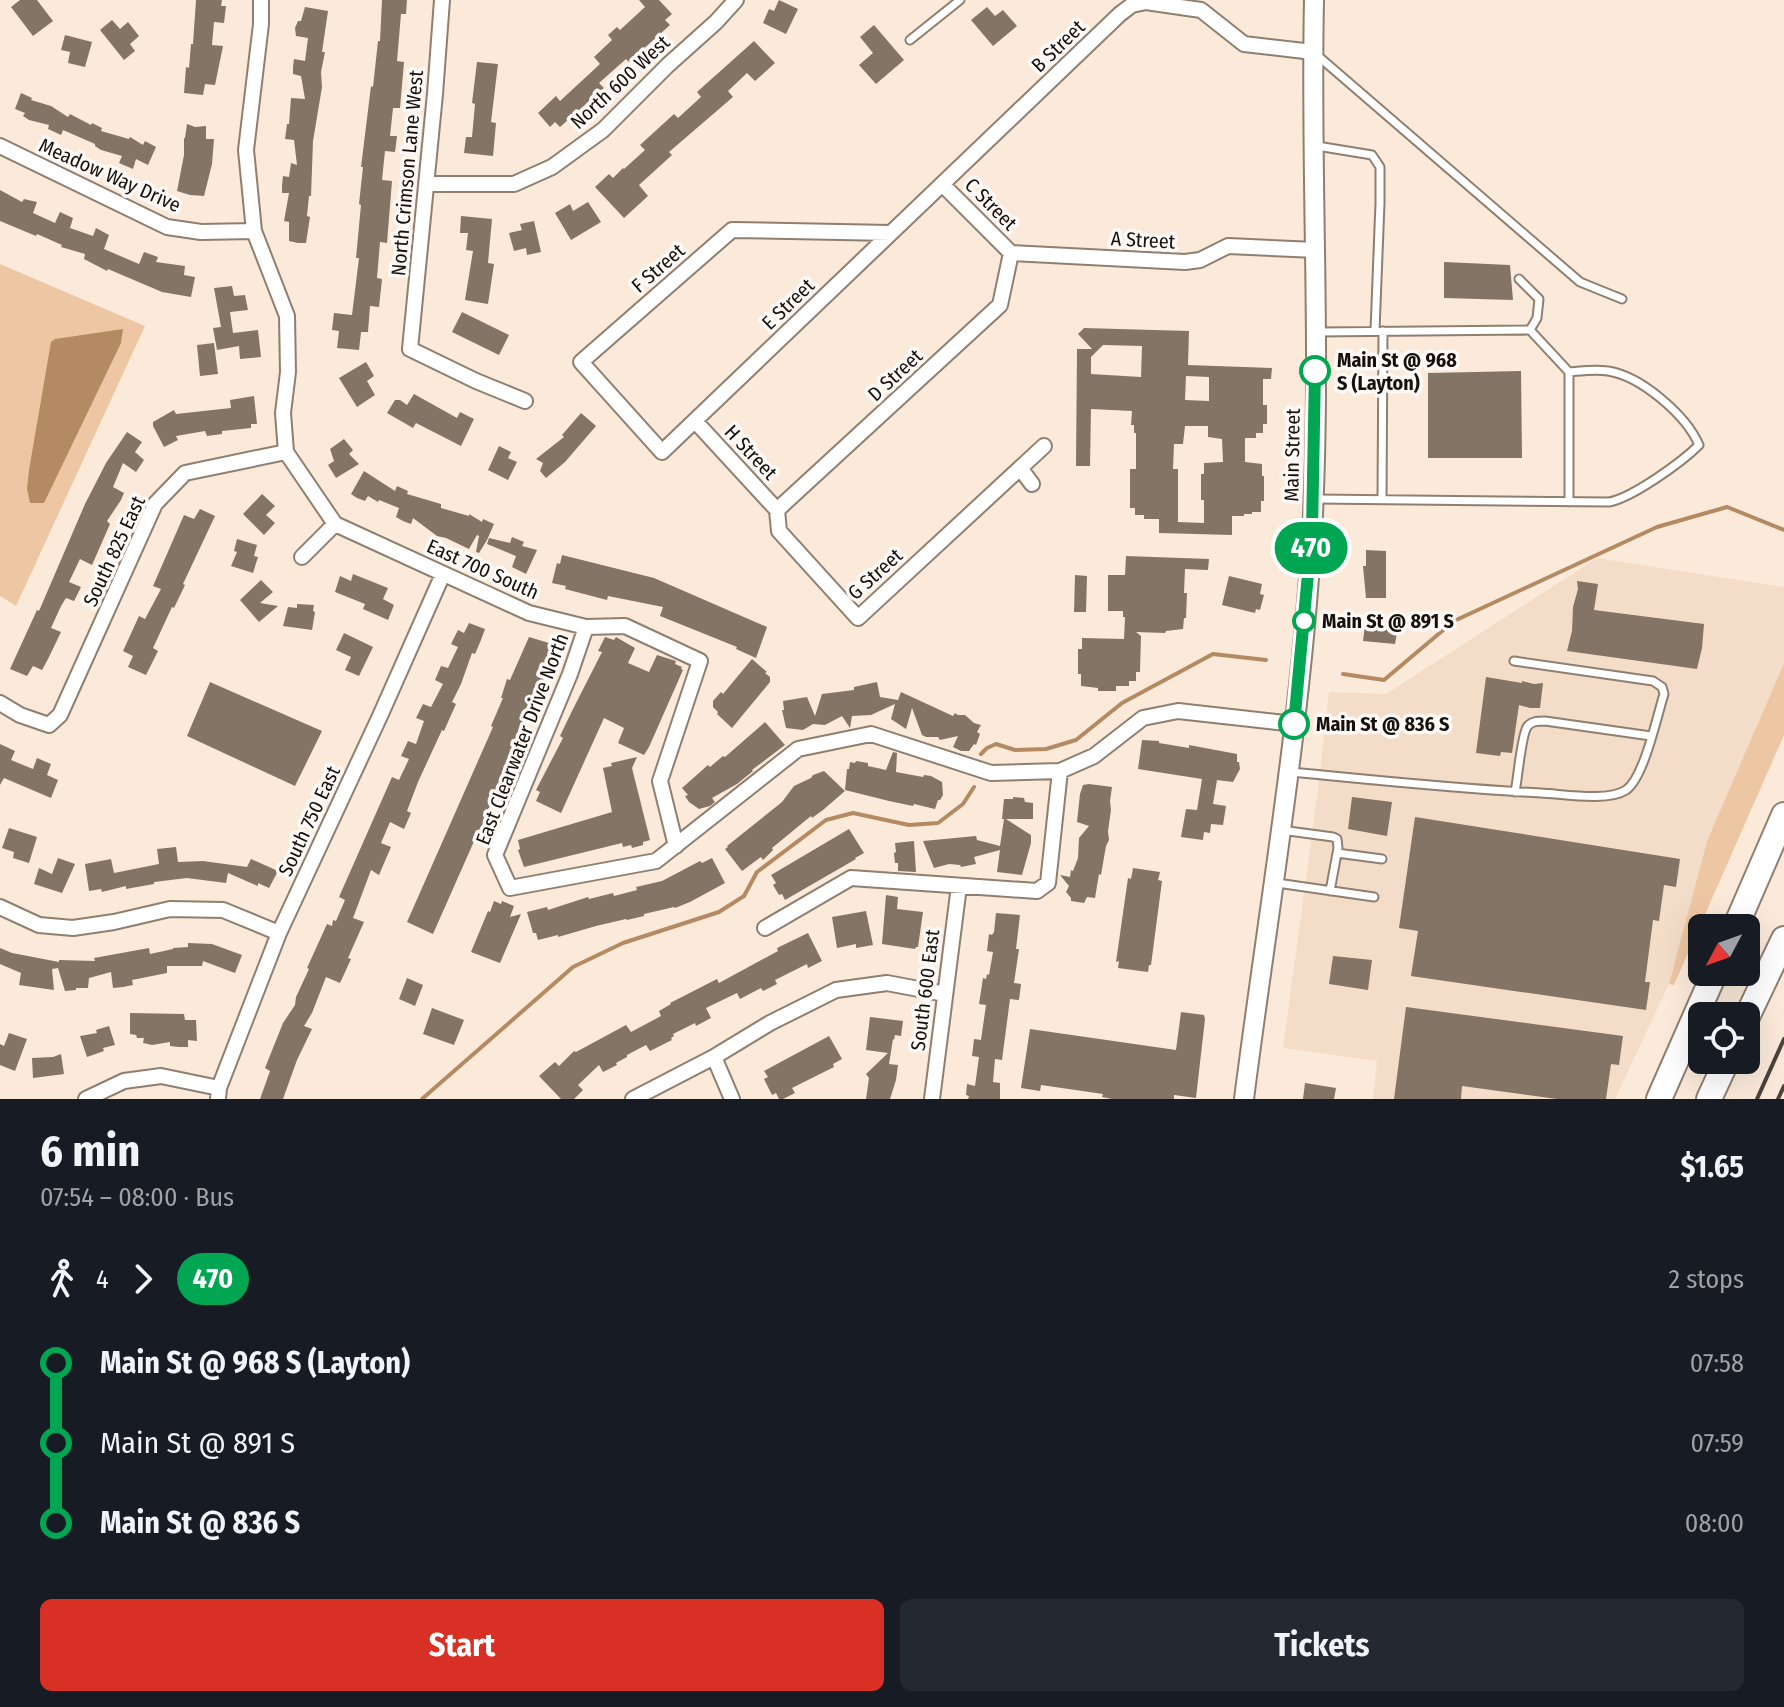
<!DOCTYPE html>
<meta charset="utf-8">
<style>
:root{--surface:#171b24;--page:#242831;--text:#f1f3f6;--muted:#9ea1a6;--accent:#d93025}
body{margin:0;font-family:"Fira Sans Condensed",sans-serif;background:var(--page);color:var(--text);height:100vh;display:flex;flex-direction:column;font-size:30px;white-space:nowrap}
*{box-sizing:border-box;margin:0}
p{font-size:26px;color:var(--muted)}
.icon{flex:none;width:44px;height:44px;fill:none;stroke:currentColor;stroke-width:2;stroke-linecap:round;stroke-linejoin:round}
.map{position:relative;height:1099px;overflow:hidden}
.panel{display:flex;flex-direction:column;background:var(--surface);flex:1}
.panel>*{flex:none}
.badge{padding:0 16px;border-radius:26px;font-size:28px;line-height:52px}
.needle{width:52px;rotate:229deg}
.fabs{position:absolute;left:1688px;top:914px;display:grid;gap:16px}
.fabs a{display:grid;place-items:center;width:72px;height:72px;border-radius:12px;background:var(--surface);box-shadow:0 8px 32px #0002;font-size:40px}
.map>.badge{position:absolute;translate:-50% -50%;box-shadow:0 0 0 4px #fff}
.legs{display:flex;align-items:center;gap:12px;height:88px;padding:0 40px;font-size:26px}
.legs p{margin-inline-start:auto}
.headline{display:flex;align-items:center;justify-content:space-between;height:136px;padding:0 40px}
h1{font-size:44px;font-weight:700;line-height:60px}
.action{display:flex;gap:16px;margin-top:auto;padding:16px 40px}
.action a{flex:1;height:92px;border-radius:12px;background:var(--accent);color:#fff;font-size:32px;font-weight:700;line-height:92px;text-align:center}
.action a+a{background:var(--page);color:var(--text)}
ul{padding:0 40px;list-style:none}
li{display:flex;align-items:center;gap:28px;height:80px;font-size:30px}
li i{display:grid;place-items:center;width:12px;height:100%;margin:0 10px;background:currentColor}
li i::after{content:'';width:20px;height:20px;margin:-10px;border:6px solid;border-radius:50%;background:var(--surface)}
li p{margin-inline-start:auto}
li:first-child i{background:linear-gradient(#0000 50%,currentColor 0)}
li:last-child i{background:linear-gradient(currentColor 50%,#0000 0)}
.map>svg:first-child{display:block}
.built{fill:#f4ddc8}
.green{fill:#edc7a3}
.water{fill:#b38a61}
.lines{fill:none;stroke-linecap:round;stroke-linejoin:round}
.stream{stroke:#b38a61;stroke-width:4}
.building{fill:#837466;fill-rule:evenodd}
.lane-casing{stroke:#8e7f70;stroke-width:11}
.street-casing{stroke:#8e7f70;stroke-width:18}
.secondary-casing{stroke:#8e7f70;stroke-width:22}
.highway-casing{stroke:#8e7f70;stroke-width:28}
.lane{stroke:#fff;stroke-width:7}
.street{stroke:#fff;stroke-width:14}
.secondary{stroke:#fff;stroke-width:18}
.highway{stroke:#fff;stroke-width:24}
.rail{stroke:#4b433b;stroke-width:4}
.line-1-casing{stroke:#fff;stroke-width:18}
.line-1{stroke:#00a651;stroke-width:12}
.stop-1-dot{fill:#fff;stroke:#00a651;stroke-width:4}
.labels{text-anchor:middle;stroke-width:7;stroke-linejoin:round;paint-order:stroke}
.street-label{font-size:20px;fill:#15100a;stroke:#fdf9f6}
.stop-label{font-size:20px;font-weight:bold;fill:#15100a;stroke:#fdf9f6;text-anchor:start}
</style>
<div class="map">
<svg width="1784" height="1099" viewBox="0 0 1784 1099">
<rect width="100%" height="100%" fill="#fbeada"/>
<path class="built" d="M1597,558L1784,587V663L1707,841L1669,984L1615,1099H1373L1377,1061L1283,1048L1318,789L1329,692L1386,694Z"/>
<path class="green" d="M0,264L145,326L16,606L0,596Z
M1784,663V735L1674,985L1669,984L1707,841Z"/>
<path class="water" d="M123,329L121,343L44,503H30L27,489L29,470L51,342L55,339Z"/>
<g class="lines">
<path class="stream" d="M1343,674L1384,680L1454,621L1657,527L1727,507L1784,530
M981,754L987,748L996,744L1015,750L1046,749L1076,740L1122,703L1213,654L1266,660
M422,1099L573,967L623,943L719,912L744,896L757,872L826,820L853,813L909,825L938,823L963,804L974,787"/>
</g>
<path class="building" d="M20,0H37L53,21L33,36L11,7Z
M196,0H222L221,6H226L224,23L214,22L212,45L223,46L215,85L205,84L203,95L184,93L186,67L189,68L191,44H193Z
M382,0H407L406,14H401L397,61L404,62L400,108H393L390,136H397L395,152L385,151L382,180L392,181L387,243L380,242L377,278L382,279L379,307L370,306L368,332H361L359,350L337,348L339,331L332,330L334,313L352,315L359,258H356L361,205L359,204L363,167H361L371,86L373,87L378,41H380Z
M639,0H659L672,14L665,20L670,25L629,62L626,59L599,83L604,88L560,127L555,122L550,127L538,113L556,96L560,101L600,64L594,57L612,40L608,35L617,27L620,30L645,7Z
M779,0L798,9L786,34L763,23L769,9L774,11Z
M305,7L328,11L322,52H325L321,72L322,87L313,141L311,196H309L307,216L310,217L306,243H298L289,241V222L284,221L289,193H282V186L283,176L289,177L291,163L297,165L294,140L285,139L287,124H289L291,98L305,99L301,76L293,74V67L294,59L305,61L308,38L296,36L295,28L298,21H301Z
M987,7L995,16L1003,10L1017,26L993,46L971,20Z
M112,20L120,29L128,22L139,36L130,44L135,51L124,60L100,30Z
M874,25L904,60L876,84L859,65L873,53L860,37Z
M65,35L92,42L85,67L68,63L70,52L61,50Z
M754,41L775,63L755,81L747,73L728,91L733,97L669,152L672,155L639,185L648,196L624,218L595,187L609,174L613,178L623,168L624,169L645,150L640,145L674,114L678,118L701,97L697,92Z
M477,62L498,64L491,122L496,123L493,156L464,153L466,137H472L475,104L472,103Z
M21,93L32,98L31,100L51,106L68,117L70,114L91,125L92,123L102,128L101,131L129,139L130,137L143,145L145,141L156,147L148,165L136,159L133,169L119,163L122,156L101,150L95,146V144L63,130L61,135L48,129L49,125L29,120L23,116L25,113L15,109Z
M187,124L195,127L206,126V139H214L212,164L204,196L190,195L177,191L184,155V138H185Z
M0,190L22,202L24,199L37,202L33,213L55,223L60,212L73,218L70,228L93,236L96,228L109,235L104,249L139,264L144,252L158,257L156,262L185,266L184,275L195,277L191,297L162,292L108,269L107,271L84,259L85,254L61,247L62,245L37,234L36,236L0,221Z
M588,202L601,222L571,240L555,213L570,204L573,211Z
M461,216L492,219L488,263L494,264L488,304L465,300L473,251L466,250L468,233H460Z
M534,221L541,252L527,255L526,248L514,251L509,233L522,230L520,224Z
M1444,262L1510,265L1513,300L1444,298Z
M232,286L234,296L245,295L248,310L230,312L233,333L258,330L261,357L240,359L239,346L217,350L213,328L221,327L214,288Z
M462,312L509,335L499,355L452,332Z
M1084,328L1189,331L1188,365L1272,368L1271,379H1263V405H1267V424H1263V433H1256V438H1245V462L1262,464V476H1264V501H1261V512H1252V514H1244V516H1232V535L1159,533V519H1144V515H1135V508H1130V469H1136V433H1134V425H1131L1132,411L1091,409L1090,466H1076L1077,349H1092L1078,334ZM1103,345L1142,346L1141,377L1091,374V357ZM1186,376L1209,377V401L1185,400ZM1185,426H1208V437L1222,439L1223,462L1204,463V474H1201V500H1204V523L1178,522V469H1173L1174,444H1183Z
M214,343L218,374L200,376L197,345Z
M366,362L374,376L367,381L375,395L357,407L339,378Z
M1521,371L1522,458H1428V373Z
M414,394L457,418L460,412L474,419L461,446L416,423L413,428L387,413L395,400H400L407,405Z
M254,396L257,424H251V428L222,431V434L207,436L205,431L176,436L178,440L164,447L153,426V422L174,410L176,414L231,408L230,400Z
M581,413L596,426L565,462L546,478L540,471L543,463L536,459L564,437L562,435Z
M127,432L142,442L135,452L144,460L136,472L123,463L113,487L124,493L121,500L107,521L110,524L92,565L80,559L69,582L81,587L74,601L66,598L61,606L51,628L61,632L48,659L42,670L33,666L27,676L10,669L37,610L39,611L85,504L106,463Z
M344,439L353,450L349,454L359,464L336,478L328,465L334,461L330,449Z
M499,446L511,452L508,458L517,462L508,480L488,470Z
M364,471L395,491L397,486L408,491L407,494L441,504V508L469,516V514L482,522L483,519L494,524L487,540L479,553L476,552L479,536L477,535L469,549L446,538L437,536L413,518L411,524L403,521L396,517L399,508L379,500L378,502L368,496L365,501L357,498L351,494Z
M262,494L275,506L266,515L275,523L264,535L243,514Z
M200,509L215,516L183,584L185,585L174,608L172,607L153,648L158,651L146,675L128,667L133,656L123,651L139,616L145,619L161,589L153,586L184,515L194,519Z
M512,537L524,542L522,546L537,550L526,574L512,567L516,556L487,544L489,538L510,543Z
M237,539L257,545L254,556L258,557L253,573L231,566L237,552L234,551Z
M1366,550L1386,551V598H1366L1363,566H1366Z
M562,555L654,578L767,627L756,658L736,649L737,647L660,616L663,607L608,596L607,600L565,589L566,586L552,583L557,563L560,564Z
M1126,556L1209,559L1208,570L1185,569L1184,593H1187L1186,618H1184L1183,629L1166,631L1165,633L1136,632L1141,636L1140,672H1136V681H1129V686H1116V691H1098V688L1081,686V674H1078V649H1082V638L1124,639L1125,617H1123V611H1108V575H1125Z
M353,574L388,588L383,599L394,605L388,620L363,609L365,604L335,592L340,576L351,581Z
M1075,575L1087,576L1086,612H1074Z
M1229,576L1262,584L1260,594L1264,595L1260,610L1256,609L1255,613L1222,605Z
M261,580L273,592L260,603L278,606L259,622L240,600Z
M1577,581L1598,584L1594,610L1704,624L1702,648L1697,669L1567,651L1572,631L1573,607L1578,589Z
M297,604L314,605L313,611L315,612L312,630L283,626L288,607L297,608Z
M1366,617L1399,621L1395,644L1363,641Z
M469,623L485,629L481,640L475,654L472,653L461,684L452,702L456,704L444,731L442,730L418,782L407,811L411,813L404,829L390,822L381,843L391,847L379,875L371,870L353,918L364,922L348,958L351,959L340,983L326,977L312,1013L304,1026L312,1029L297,1060L283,1099H260L270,1071L265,1068L283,1023L295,1005L296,997L309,969L307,968L327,924L332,926L333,920L336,921L345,900L339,897L392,777L399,780L409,759L401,756L408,741L416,744L424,721L416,718L423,704L431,707L443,684L435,680L441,666L448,668L458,647L451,644L458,630L464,633Z
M344,633L373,647L359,676L345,670L351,657L336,650Z
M529,637L549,643L547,646L556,649L553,659L524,721L500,786L498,785L480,831L479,830L433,934L407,922L493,727L491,726L503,698H501L507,679L510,680Z
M605,637L614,640L616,637L635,648L628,663L649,672L657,655L676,661L675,664L682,667L681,669L683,670L649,747L644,755L618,743L624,728L604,718L561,813L536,801L540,792L536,790L563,738L560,736L573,709L602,652L598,651Z
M752,659L767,672L765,673L770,677V682L732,728L717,714L718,712L713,707V701L721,692L723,694Z
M1486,677L1522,683V681L1534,684L1543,683L1540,708H1530L1519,705L1512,753L1501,752L1500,756L1476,753Z
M210,682L322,731L295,786L187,736Z
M877,682L880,697L898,700L901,692L953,716L955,713L958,715H965L974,723L981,725L977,732L980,734L976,745L974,744L969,751H961L953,747L958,736L940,740L938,737H926L922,735L912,708L906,729L891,719L895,704L871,715L852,716L850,728L842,716L825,725L813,724L803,730L786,728L782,710H784L783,701L807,697L815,716L822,694L854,690V687Z
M765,722L785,745L752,770L753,771L737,784L712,798L715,802L710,806L699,809L689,802L685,796L688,795L682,788L708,765L710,767L723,756L725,757Z
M1142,740L1159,741V743L1189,748V745L1237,754V762H1239L1240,769L1233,782L1217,780L1213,804L1226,806L1223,825L1211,824L1210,833L1204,832L1203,840L1181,837L1186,809L1197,810L1202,779L1138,769Z
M0,744L15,751L11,760L33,769L37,758L51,764L47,775L58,780L51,798L4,778L0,785Z
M893,752L897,753L896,772L923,777L924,775L931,776L942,782L943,795L940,800H938L935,809L914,804L913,806L889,801L845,790L847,769H849L850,762L855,763L856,761L868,763V766L886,770Z
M637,757L632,768L650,840L643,842V845L632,848L631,845L623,847L622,843L524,867L518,850L520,849L518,840L612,812L603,768L612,766L611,763Z
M824,771L845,791L823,810L812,818L811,816L772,848L773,850L763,860L761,857L742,871L725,849L728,847L727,846L782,802L794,786L811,778L813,775Z
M1089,784L1112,787L1110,801L1111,810L1108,831L1109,840L1106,846L1101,875L1099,874L1095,898L1087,897L1084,903L1071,901V898L1066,892L1069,886L1060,875L1070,877L1071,870L1073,871L1078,858L1079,838L1089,826L1077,822L1080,794L1083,785Z
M1013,797L1024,798L1025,802L1033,803V819H1006L1031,835V843L1022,875L997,872L1000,850L974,857L976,864L961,867L960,865L949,864L934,868L923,841L976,836L977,840L1000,846L1004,819H1002L1004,799H1013Z
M1352,797L1392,802L1387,836L1348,829Z
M1415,817L1680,859L1676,887L1664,885L1659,921L1653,920L1645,982H1650L1646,1010L1411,976L1418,931L1399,928Z
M9,828L37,837L29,863L13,858L14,852L2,848Z
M849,829L864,853L855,858L856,859L785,900L782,894L779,895L773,885L776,883L771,875Z
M914,841L916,872L898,871V863H895L894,853L896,852L895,843Z
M176,847L178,862L203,861L247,867L251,859L278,871L269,888L258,883V886L228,873L226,883L187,878L154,882V884L126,889V886L102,892L101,889L89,891L85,864L111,859L114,873L159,864L157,849Z
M58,858L75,864L62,893L34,884L39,868L52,874Z
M712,858L725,883L690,902L675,908L674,907L644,914V916L627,920L626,919L596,926L558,937V935L538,940L536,933H533L527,912L547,907L548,910L588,897L589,899L613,893L614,896L637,890L636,887L662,881L700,861L702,863Z
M1133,868L1160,872L1158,880L1162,881L1151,965H1149L1148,972L1118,968L1119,961L1116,962L1128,878L1131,879Z
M886,895L898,897L897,909L923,912L918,947H916L915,949L882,944Z
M494,901L501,904L502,901L514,906L510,917L521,914L500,963L471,952L488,911L490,912Z
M866,911L873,945L856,948V944L837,948L832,917Z
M996,913L1020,915L1016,949H1019L1014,983L1021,984L1019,1000L1010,999L1002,1060L995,1059L993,1082L1000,1083V1099H968L969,1096L966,1095L967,1084L975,1086L979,1057L972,1056L974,1039L981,1040L986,1005L979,1004L983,978L986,979L987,974L989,975L993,952L987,951L989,934L992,935L994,932Z
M808,933L822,961L808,968L807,964L775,980L777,984L763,991L761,988L740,999L737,993L706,1008L711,1018L696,1026L695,1023L673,1034L674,1036L671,1038L672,1040L650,1051L646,1045L627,1055V1057L616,1063L617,1065L603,1072L599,1065L578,1085L583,1090L574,1099H561L539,1076L555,1062L559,1066L574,1051L576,1052L626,1025L631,1032L661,1016L659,1011L671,1004L670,1003L717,979L719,983L778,951L777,948Z
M188,943L212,944L242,955L235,973L203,961L202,966H167V973L132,980L133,985L123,987L113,988L111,972L89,978L88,988H76V990L65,991L58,968L52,969L54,990L19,985L21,973L0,964V948L12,953L59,962V960L95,961L94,958L149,948L150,954L173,949V948L188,947Z
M1333,956L1372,960L1368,990L1329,984Z
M407,978L423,985L415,1006L399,999Z
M1406,1007L1623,1036L1619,1065L1611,1064L1606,1099H1557L1462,1086L1461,1099H1394Z
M432,1008L464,1020L454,1045L423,1034Z
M1181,1012L1204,1015L1205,1019L1196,1098L1174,1095V1099H1112L1102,1097L1103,1094L1041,1085L1040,1091L1021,1088L1030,1029L1176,1050Z
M130,1013L184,1014L185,1020H196L197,1041L188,1040V1047H179L170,1046V1042L152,1045L143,1043L144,1038H137L136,1035L130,1034Z
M870,1017L903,1021L901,1036L895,1035L894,1040L893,1039L889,1064L898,1065L896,1080L890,1099H866L869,1078L866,1074L888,1053L866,1050Z
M109,1026L115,1045L103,1048L104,1051L87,1057L80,1036L97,1033L96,1030Z
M9,1033L27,1039L15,1071L0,1065V1044L4,1046Z
M829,1036L842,1059L833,1064L834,1067L792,1088L795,1093L783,1099H779L776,1093L772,1095L764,1079L768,1077L764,1071Z
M61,1054L64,1074L33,1078L32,1058L53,1057Z
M1305,1083L1336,1088L1334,1099H1303Z"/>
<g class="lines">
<g class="lane-casing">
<path id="lane" d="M910,40L960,0
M1318,56L1580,282L1622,299
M1317,146L1372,155L1380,167V203L1375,331
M1519,279L1539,299L1537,318L1530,330
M1318,332L1530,330L1569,372V502
M1316,499L1609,502C1632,498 1682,462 1699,445C1686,415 1641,376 1608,371C1595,369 1582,371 1569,372
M1382,499L1383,331
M1291,772C1374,780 1458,789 1541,793C1563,794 1608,802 1626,790C1644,778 1657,716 1664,694L1662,687L1653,681L1514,661
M1515,792C1518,778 1521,737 1527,727C1531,721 1538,721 1545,721L1651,736
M1281,830L1333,837L1337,839L1338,848L1330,891
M1337,853L1382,859
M1277,883L1374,897"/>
</g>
<g class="street-casing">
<path id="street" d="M261,0V24L246,150L254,231L287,316L288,372L283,413L286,452
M442,0L435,94L410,349L476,381L525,401
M0,146L167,227L201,232L254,231
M427,184H514L552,167L603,130L668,65L716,22L736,0
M942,184L1011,253
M891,233L732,230L581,362L662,452L1120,14L1132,5L1146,2L1201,10L1244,44L1313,52
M1011,253L1185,262L1200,260L1228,246L1316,250
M695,421L777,510
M286,452L335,524L529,613L586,627L625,626L700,661L660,781L676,846
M1020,468L1032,484
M777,510L779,531L858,618L1044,446
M777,510L1000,305L1011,253
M302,557L335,524
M586,627L570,674L495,855L510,888L656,861L798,749L871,734L991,773L1060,771L1094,756L1143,718L1178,711L1294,724
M0,703L20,715L49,725L60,715L155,504L185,473L286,452
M0,907L39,925L73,928L114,922L170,909L223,910L279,933
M765,928L851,878L1037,891L1048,883L1060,771
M714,1057L732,1099
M86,1099L124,1081L161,1076L219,1088
M218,1099L219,1088L279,933L380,716L443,574
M633,1099L714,1057L770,1023L836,990L887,983L945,994
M932,1099L959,886"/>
</g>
<g class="secondary-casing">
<path id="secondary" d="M1244,1099C1268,911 1301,723 1312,533C1322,356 1310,178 1314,0"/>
</g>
<g class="highway-casing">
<path id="highway" d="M1735,928L1784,815
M1746,1019L1784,939
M1659,1099L1715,972
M1709,1099L1727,1060"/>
</g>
<use href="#lane" class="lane"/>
<use href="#street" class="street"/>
<use href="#secondary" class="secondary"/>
<use href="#highway" class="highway"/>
<path class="rail" d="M1757,1099L1784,1039
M1778,1099L1784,1086"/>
</g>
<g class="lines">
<g class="line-1-casing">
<path id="line-1" d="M1294,724L1312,531L1315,371"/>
</g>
<use href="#line-1" class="line-1"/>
</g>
<g class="stop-1-dot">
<circle cx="1315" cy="371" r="14"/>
<circle cx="1304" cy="621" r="10"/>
<circle cx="1294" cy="724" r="14"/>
</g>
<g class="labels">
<g class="street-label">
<text transform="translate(1058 46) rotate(-44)" y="7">B Street</text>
<text transform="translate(620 82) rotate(-43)" y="7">North 600 West</text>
<text transform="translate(407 173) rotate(-85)" y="7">North Crimson Lane West</text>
<text transform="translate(110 175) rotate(24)" y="7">Meadow Way Drive</text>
<text transform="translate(991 204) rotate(45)" y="7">C Street</text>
<text transform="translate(1143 240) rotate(3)" y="7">A Street</text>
<text transform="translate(658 268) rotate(-41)" y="7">F Street</text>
<text transform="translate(788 304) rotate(-44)" y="7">E Street</text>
<text transform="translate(895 375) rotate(-43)" y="7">D Street</text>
<text transform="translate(751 452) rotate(47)" y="7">H Street</text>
<text transform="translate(1292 455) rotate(-89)" y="7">Main Street</text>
<text transform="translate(114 551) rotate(-65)" y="7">South 825 East</text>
<text transform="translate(483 569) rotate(24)" y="7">East 700 South</text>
<text transform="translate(875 574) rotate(-42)" y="7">G Street</text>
<text transform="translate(522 739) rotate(-69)" y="7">East Clearwater Drive North</text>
<text transform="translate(309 821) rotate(-65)" y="7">South 750 East</text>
<text transform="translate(925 990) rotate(-83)" y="7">South 600 East</text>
</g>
<g class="stop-label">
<text x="1337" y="367">Main St @ 968<tspan x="1337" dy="23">S (Layton)</tspan></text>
<text x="1322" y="628">Main St @ 891 S</text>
<text x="1316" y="731">Main St @ 836 S</text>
</g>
</g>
</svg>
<div class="fabs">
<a><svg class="needle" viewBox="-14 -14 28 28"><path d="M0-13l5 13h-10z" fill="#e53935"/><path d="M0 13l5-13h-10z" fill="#9ea1a6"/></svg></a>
<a><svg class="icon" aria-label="locate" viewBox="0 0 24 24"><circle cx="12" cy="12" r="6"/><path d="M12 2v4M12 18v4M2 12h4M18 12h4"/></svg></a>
</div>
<b class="badge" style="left:1311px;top:548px;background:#00a651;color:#fff">470</b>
</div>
<section class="panel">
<div class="headline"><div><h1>6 min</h1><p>07:54 – 08:00 · Bus</p></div><b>$1.65</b></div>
<div class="legs"><svg class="icon" aria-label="walk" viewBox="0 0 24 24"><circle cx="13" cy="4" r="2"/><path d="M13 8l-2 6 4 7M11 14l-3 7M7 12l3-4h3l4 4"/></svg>4<svg class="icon" aria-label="forward" viewBox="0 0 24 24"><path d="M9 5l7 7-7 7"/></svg><b class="badge" style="background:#00a651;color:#fff">470</b><p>2 stops</p></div>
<ul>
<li><i style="color:#00a651"></i><b>Main St @ 968 S (Layton)</b><p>07:58</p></li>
<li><i style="color:#00a651"></i><span>Main St @ 891 S</span><p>07:59</p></li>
<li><i style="color:#00a651"></i><b>Main St @ 836 S</b><p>08:00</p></li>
</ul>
<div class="action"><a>Start</a><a>Tickets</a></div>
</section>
